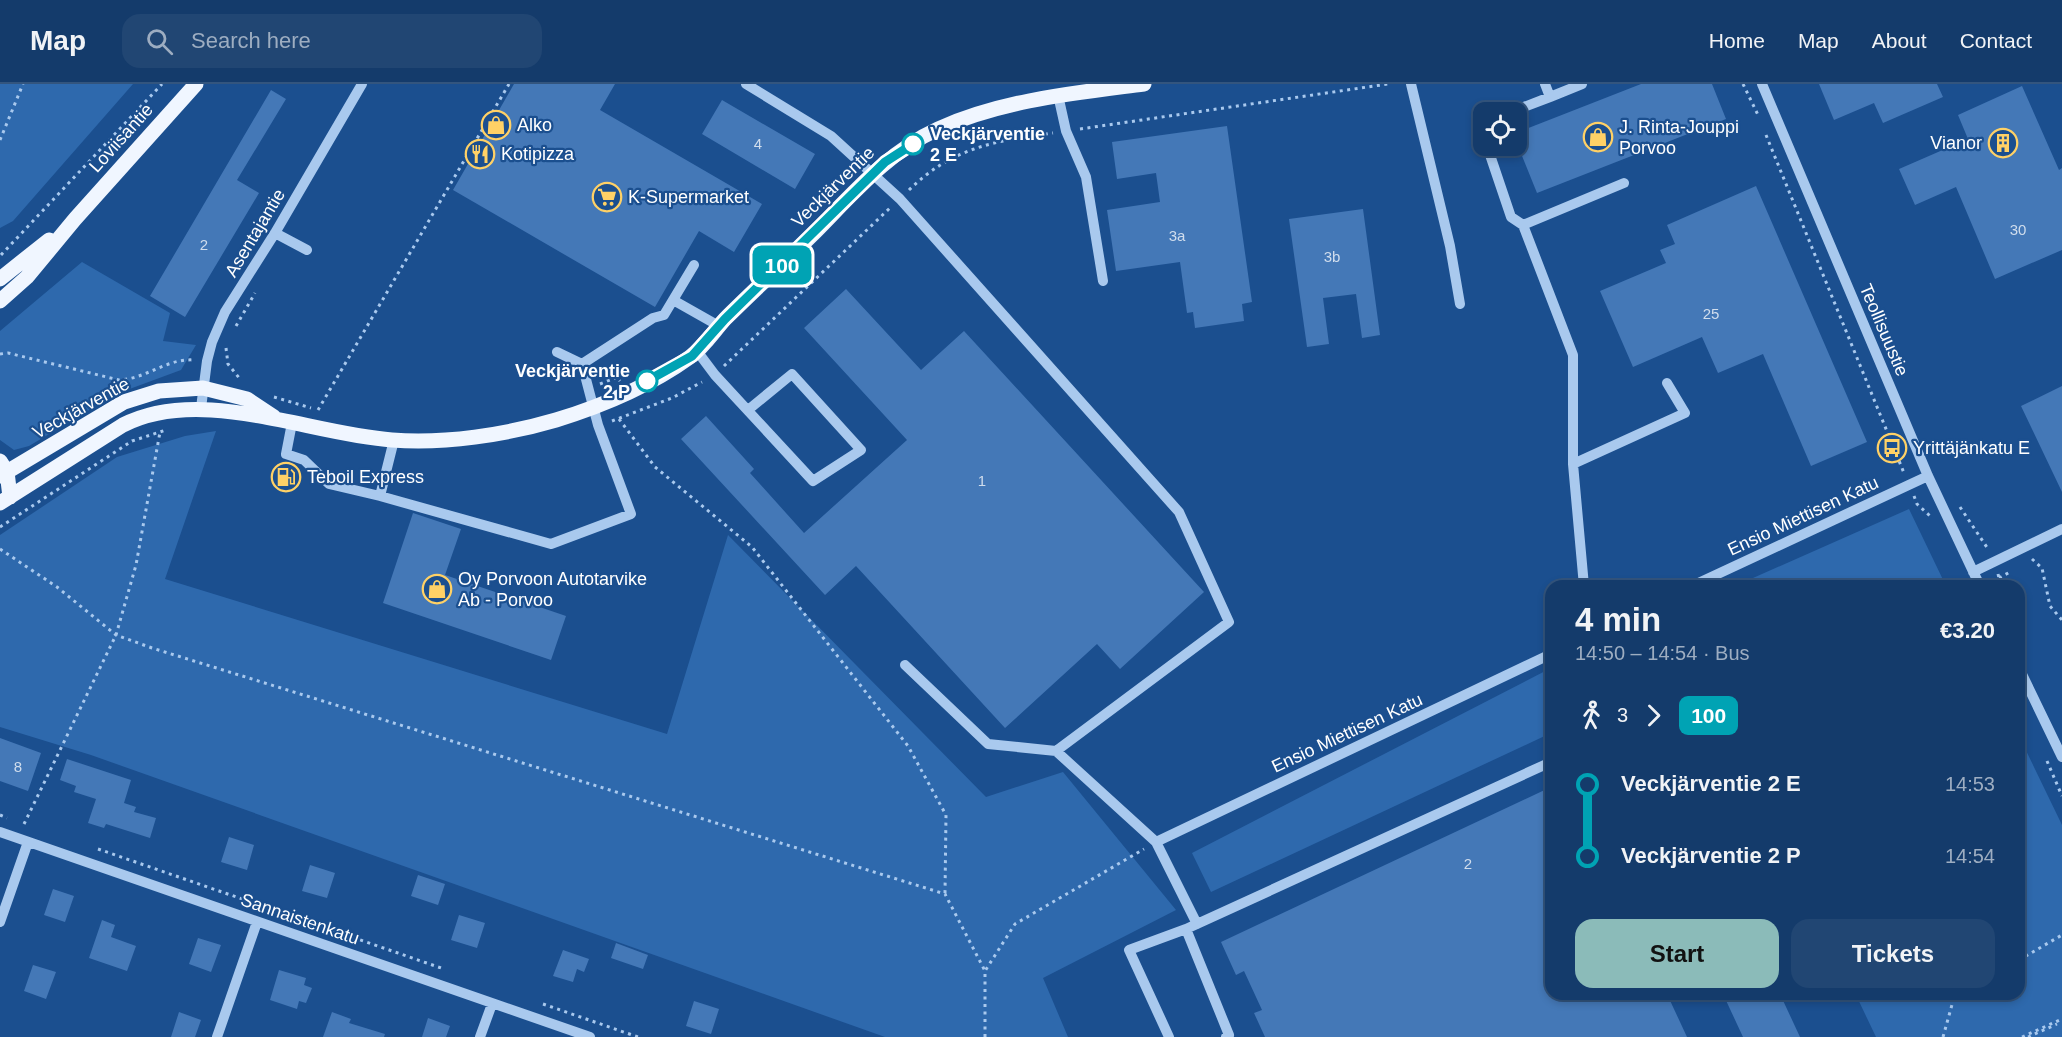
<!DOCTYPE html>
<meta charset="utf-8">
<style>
:root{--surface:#143b6b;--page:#214673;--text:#f1f3f6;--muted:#9dadc1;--line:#33557e;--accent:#8bbbb9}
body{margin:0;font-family:Arial,sans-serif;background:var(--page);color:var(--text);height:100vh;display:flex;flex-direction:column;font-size:22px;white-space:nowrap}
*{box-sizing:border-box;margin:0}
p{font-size:20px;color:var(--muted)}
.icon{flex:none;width:33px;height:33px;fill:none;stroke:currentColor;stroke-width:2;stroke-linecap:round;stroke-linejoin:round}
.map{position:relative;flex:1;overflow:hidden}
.sheet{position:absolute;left:1545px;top:496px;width:480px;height:420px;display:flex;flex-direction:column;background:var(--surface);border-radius:18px;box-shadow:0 3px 9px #0003,0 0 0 2px var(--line)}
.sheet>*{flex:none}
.badge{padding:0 12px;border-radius:9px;font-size:21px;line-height:39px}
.buttons{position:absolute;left:1473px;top:18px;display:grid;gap:12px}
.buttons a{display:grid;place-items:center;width:54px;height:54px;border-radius:12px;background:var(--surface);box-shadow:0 3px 9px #0003,0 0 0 2px var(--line);font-size:30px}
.map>.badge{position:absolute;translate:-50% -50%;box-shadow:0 0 0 3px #fff}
.legs{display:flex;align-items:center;gap:9px;height:66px;padding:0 30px;font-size:20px}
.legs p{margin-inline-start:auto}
.overview{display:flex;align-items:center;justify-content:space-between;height:102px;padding:0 30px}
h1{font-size:33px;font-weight:600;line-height:45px}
.action{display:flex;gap:12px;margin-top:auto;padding:12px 30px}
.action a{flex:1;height:69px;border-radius:18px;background:var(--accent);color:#111;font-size:24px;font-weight:600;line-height:69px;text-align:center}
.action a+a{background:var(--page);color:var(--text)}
ul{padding:0 30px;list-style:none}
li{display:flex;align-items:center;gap:21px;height:72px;font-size:22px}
li i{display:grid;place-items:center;width:9px;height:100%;margin:0 8px;background:currentColor}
li i::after{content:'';width:15px;height:15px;margin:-8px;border:4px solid;border-radius:50%;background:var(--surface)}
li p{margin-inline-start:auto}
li:first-child i{background:linear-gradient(#0000 50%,currentColor 0)}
li:last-child i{background:linear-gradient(currentColor 50%,#0000 0)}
header{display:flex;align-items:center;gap:36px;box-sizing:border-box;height:84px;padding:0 30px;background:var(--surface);border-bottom:2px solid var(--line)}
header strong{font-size:28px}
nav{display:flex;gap:33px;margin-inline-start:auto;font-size:21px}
.search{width:420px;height:54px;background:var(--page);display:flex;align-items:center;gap:15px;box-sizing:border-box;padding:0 21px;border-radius:18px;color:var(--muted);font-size:22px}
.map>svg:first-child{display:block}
.green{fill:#2e69ad}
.building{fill:#4478b7}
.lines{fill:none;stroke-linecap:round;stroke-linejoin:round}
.path{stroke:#a9c9ee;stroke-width:3;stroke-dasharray:3 4.5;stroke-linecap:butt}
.minor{stroke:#a9c9ee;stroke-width:10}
.major{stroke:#f0f6ff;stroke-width:15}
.line-1-casing{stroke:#fff;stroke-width:14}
.line-1{stroke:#00a3b4;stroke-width:9}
.stop-1-dot{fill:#fff;stroke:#00a3b4;stroke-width:3}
.labels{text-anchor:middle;stroke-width:4.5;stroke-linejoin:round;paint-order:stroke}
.number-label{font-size:15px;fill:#d0dded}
.poi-label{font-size:18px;fill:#fff;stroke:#1b4f8f;text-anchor:start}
.stop-label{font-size:18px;font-weight:bold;fill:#fff;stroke:#1b4f8f;text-anchor:start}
.street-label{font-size:18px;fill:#fff;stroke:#1b4f8f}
</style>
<header>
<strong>Map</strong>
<div class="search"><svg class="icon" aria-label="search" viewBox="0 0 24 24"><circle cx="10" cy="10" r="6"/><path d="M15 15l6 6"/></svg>Search here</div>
<nav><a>Home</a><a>Map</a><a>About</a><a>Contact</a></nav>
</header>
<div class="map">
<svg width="2062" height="953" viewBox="0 0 2062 953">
<rect width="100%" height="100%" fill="#1b4f8f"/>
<path class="green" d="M0,0H133L13,137L0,144Z
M82,178L170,229L163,257L196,261L181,286L116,310L29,362L14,366L0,356V247Z
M216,347L165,495L667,650L728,451L986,713L1063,688L1176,826L1043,894L1068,953H885L91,671L0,643V451L117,373L185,352Z
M1909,425L1946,502H1735Z
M1551,584V649L1211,808L1192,769Z
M2019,652L2062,741V953H1876L1856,911L2019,910Z"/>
<path class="building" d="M514,0H615L600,26L762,120L734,168L699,147L655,223L453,106Z
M1641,0H1712L1726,35L1537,109L1516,57V49Z
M1819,0H1937L1943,13L1883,39L1874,19L1834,36Z
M2022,2L2059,86L2062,84V166L1995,195L1956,103L1915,121L1899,85L1968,55L1958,31Z
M271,6L286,15L237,96L259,109L185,233L150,212Z
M722,16L815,70L795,105L702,50Z
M1227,42L1252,218L1242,220L1244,237L1195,244L1193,228L1187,229L1180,178L1116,187L1107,126L1160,118L1156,89L1117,95L1112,58Z
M1756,102L1867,358L1811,382L1763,270L1718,289L1702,253L1633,283L1600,207L1666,179L1660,166L1675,160L1667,141Z
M1363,125L1380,251L1362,254L1356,210L1323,214L1329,260L1307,263L1289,135Z
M846,205L921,286L964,247L1204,508L1120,585L1097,560L1005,644L856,482L825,511L681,355L706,332L754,385L750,389L804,449L907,356L804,244Z
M2062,302V408L2021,322Z
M413,429L461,445L445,491L566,532L551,576L383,519Z
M0,654L41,669L28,707L0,697Z
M67,675L131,696L124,719L136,723L134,728L156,734L150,754L106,740L104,744L88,739L96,715L74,708L76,702L60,696Z
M1551,703V910H1667L1687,953H1265L1254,929L1262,926L1244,887L1236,891L1221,858Z
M229,753L254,761L247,786L221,778Z
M310,781L335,789L327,814L302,807Z
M418,791L445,800L438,821L411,812Z
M53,805L74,812L65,838L44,831Z
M459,831L485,839L477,864L451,856Z
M102,836L115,841L111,853L136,862L127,887L89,874Z
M198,854L221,861L211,888L189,880Z
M616,859L648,871L643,885L611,874Z
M563,866L589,875L584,888L577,885L573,898L553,892Z
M33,881L56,888L46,915L24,907Z
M279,886L306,894L304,901L312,904L306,919L299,917L297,925L270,916Z
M1723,910H1780L1800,953H1743Z
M694,917L719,925L711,950L686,942Z
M179,928L201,936L195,953H171Z
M332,928L351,935L349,939L385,950L384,953H323Z
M428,934L450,942L446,953H422Z"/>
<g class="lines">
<path class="path" d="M1743,0L1758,31
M1080,45L1388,0
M1766,51L1904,389
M0,56L23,0
M909,106C953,63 995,57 1053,49
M1,171L162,0
M236,242L255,209
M226,264L228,280L240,295
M0,270L8,269L119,296C146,295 167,274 194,276
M724,282L891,123
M600,300L617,293L620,297
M274,313L311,324
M318,326L509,0
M619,335L655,383L752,463L908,662L946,731L945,810
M612,337L672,314L702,298
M1914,412L1917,420L1930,432
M1960,423L1988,465
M0,443L132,357L166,346
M0,465L57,503L116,551L152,564L945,810L985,887
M2032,475L2042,484L2050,522L2062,536
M1998,490L2001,502
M1999,494L2010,488
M2047,677L2062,712
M0,731L7,734
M24,740L116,551L136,481L160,348
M98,765L444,885
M2019,876L2062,851
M543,920L638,953
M985,953V887L1015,840L1144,765
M1943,953L1955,910
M2022,953L2062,935
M2028,953L2057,940"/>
<path class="minor" d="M746,0L831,52L900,115L1179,428L1229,538L1056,667
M1411,0L1450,162L1460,220
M1545,0L1550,13L1582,0
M1762,0L1928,392L1980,502
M1058,11L1066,47L1086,93L1103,197
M1511,28L1550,13
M1484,39L1479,41L1484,53
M1487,62L1511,133L1523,141
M275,149L307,166
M673,216L719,242
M697,267L715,291L813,397L861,366L792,290L748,326
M582,280L653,234L664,231L694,181
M201,324L207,277L212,258L225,228L275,149L362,0
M292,339L286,370L304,376L329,400L380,412L394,356
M1573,380V271L1523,141L1624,99
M380,412L551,460L631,430L598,341L582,280L557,268
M1973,488L2062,445
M1584,502L1573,380L1685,329L1667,299
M1692,502L1928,392
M905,581L988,660L1056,667L1156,758L1197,840
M2019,584L2062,673
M0,748L590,953
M1156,758L1551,570
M0,838L28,758
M1186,845L1229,951L1226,953
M217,953L257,838
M480,953L492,920
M1169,953L1129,866L1186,845L1551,678"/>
<path class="major" d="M0,195L49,156
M0,217L27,193L75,135L196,0
M0,377L7,388L10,413
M0,392L124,318L159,307L203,304L247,315L274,333
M0,419L123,341C201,301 308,350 392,356C445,360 505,351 556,336C602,322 651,301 690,273C704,263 714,247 725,235C753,207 783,180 812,151C850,113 887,68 938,45C1002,16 1075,9 1144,0"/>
</g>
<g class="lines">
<g class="line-1-casing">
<path id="line-1" d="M647,297L692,272L725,235L885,78L913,60"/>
</g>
<use href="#line-1" class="line-1"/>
</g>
<defs>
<g id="shop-ring" transform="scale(1.5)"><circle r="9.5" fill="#1b4f8f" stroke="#ffd166" stroke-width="1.5"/><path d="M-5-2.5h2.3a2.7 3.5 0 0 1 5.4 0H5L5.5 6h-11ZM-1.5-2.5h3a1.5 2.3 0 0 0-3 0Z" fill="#ffd166"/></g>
<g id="building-ring" transform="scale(1.5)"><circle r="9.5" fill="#1b4f8f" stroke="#ffd166" stroke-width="1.5"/><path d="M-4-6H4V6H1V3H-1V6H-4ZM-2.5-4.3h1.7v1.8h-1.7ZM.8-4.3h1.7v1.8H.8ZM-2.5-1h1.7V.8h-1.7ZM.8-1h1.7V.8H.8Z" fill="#ffd166"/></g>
<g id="restaurant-ring" transform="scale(1.5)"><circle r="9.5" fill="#1b4f8f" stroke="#ffd166" stroke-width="1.5"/><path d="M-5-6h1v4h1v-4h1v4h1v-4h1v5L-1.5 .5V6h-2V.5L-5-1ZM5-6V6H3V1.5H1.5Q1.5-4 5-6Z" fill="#ffd166"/></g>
<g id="supermarket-ring" transform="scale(1.5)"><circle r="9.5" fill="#1b4f8f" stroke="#ffd166" stroke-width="1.5"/><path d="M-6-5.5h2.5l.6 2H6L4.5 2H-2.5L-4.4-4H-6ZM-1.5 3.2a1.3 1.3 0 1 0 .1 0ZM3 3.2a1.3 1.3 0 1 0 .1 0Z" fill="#ffd166"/></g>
<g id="bus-ring" transform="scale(1.5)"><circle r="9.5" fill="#1b4f8f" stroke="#ffd166" stroke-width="1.5"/><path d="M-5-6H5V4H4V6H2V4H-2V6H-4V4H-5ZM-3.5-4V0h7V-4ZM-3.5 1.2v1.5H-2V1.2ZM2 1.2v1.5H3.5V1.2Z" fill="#ffd166"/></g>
<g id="fuel-ring" transform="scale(1.5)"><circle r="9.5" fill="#1b4f8f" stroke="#ffd166" stroke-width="1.5"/><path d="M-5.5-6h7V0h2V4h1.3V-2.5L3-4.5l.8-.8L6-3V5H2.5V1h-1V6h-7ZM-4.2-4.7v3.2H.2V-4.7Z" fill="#ffd166"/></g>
</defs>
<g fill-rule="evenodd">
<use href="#shop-ring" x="496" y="41"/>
<use href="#shop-ring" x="1598" y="53"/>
<use href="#building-ring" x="2003" y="59"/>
<use href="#restaurant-ring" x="480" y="70"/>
<use href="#supermarket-ring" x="607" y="113"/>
<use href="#bus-ring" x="1892" y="364"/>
<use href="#fuel-ring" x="286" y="393"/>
<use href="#shop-ring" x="437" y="505"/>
</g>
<g class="stop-1-dot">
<circle cx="913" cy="60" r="10"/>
<circle cx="647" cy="297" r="10"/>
</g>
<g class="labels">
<g class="number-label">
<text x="758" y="65">4</text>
<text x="2018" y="151">30</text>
<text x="1177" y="157">3a</text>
<text x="204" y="166">2</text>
<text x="1332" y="178">3b</text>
<text x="1711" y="235">25</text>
<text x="982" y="402">1</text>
<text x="18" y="688">8</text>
<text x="1468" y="785">2</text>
</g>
<g class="poi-label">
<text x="517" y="47">Alko</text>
<text x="1619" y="49">J. Rinta-Jouppi<tspan x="1619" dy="21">Porvoo</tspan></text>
<text x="1982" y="65" text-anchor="end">Vianor</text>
<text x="501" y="76">Kotipizza</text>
<text x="628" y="119">K-Supermarket</text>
<text x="1913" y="370">Yrittäjänkatu E</text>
<text x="307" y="399">Teboil Express</text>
<text x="458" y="501">Oy Porvoon Autotarvike<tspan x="458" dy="21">Ab - Porvoo</tspan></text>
</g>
<g class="stop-label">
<text x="930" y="56">Veckjärventie<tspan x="930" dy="21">2 E</tspan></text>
<text x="630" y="293" text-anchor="end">Veckjärventie<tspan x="630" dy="21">2 P</tspan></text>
</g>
<g class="street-label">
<text transform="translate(121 54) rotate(-48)" y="6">Loviisantie</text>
<text transform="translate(833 103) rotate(-44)" y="6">Veckjärventie</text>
<text transform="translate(255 149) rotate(-59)" y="6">Asentajantie</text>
<text transform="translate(1884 246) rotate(67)" y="6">Teollisuustie</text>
<text transform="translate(81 324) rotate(-29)" y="6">Veckjärventie</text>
<text transform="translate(1803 432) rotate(-25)" y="6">Ensio Miettisen Katu</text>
<text transform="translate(1347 649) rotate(-25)" y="6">Ensio Miettisen Katu</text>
<text transform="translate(300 835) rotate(19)" y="6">Sannaistenkatu</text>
</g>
</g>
</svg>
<div class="buttons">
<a><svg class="icon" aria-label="locate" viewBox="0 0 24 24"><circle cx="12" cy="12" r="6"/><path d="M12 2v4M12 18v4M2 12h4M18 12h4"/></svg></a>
</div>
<b class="badge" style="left:782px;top:181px;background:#00a3b4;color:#fff">100</b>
<section class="sheet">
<div class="overview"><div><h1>4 min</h1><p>14:50 – 14:54 · Bus</p></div><b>€3.20</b></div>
<div class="legs"><svg class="icon" aria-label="walk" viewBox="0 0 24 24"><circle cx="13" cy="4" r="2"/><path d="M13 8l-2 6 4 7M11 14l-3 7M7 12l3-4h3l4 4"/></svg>3<svg class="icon" aria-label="forward" viewBox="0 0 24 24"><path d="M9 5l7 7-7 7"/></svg><b class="badge" style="background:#00a3b4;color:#fff">100</b></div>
<ul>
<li><i style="color:#00a3b4"></i><b>Veckjärventie 2 E</b><p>14:53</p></li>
<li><i style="color:#00a3b4"></i><b>Veckjärventie 2 P</b><p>14:54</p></li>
</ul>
<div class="action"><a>Start</a><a>Tickets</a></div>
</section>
</div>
